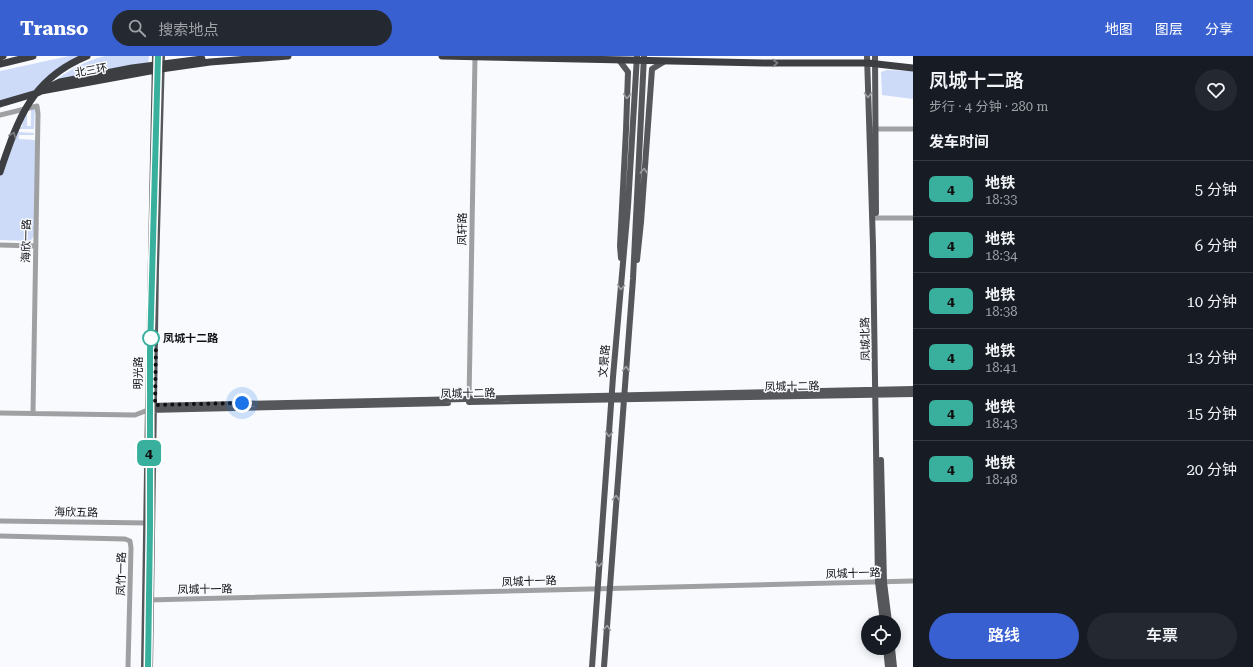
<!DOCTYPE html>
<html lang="zh">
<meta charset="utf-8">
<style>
:root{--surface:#171b24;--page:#242831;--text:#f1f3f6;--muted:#9ea1a6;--line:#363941;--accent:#3960d1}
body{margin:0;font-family:"Roboto Serif","Noto Sans SC",serif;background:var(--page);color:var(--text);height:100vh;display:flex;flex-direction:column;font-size:15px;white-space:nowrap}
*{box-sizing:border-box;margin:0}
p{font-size:13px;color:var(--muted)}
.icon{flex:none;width:22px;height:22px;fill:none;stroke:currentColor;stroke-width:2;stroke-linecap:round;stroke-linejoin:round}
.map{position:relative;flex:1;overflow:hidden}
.drawer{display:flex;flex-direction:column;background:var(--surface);width:340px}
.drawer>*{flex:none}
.badge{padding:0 8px;border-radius:6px;font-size:14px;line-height:26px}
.buttons{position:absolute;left:861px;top:559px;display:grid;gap:8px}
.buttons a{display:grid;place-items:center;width:40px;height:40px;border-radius:50%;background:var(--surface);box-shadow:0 2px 10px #0003;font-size:20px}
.you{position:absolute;width:20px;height:20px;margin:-10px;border:3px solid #fff;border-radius:50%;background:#1a73e8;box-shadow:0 0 0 6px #1a73e833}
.map>.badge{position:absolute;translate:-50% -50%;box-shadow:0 0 0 2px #fff}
h2{padding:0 16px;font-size:15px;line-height:36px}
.round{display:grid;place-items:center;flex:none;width:42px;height:42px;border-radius:21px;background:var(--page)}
.overview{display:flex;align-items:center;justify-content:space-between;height:68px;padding:0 16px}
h1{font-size:19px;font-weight:600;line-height:30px}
.action{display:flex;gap:8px;margin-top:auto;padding:8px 16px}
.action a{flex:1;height:46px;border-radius:24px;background:var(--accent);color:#fff;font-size:16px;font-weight:600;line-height:46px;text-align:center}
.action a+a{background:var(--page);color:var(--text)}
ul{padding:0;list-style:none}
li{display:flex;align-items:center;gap:12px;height:56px;padding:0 16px;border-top:1px solid var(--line)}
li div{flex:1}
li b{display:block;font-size:15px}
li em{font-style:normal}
li .badge{min-width:44px;font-weight:700;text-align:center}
header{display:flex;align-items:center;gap:24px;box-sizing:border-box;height:56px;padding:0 20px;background:var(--accent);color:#fff}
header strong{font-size:19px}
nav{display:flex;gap:22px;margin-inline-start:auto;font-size:14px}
.search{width:280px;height:36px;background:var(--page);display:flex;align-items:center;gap:10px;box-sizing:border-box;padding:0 14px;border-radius:22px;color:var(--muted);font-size:15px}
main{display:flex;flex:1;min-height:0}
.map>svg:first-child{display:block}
.green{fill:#cddbf9}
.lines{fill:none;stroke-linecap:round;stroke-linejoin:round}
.minor{stroke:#9fa0a2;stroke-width:5}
.major{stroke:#55575b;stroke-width:6}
.highway{stroke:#3c3e42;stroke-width:7}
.oneway{stroke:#7e8084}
.oneway2{stroke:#9ea0a4}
.line-casing{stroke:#fff;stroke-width:9}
.line{stroke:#39b09e;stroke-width:6}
.walk{stroke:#0f1012;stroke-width:4;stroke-dasharray:0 7.2}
.stop-dot{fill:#fff;stroke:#39b09e;stroke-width:2}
.labels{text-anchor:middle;stroke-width:3;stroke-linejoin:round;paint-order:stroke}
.street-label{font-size:11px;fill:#0f1012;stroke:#f8fafe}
.stop-label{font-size:11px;font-weight:bold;fill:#0f1012;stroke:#f8fafe;text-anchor:start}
</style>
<header>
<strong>Transo</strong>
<div class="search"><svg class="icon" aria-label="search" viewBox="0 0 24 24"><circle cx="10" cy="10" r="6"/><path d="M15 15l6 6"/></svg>搜索地点</div>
<nav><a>地图</a><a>图层</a><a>分享</a></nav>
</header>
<main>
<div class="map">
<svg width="913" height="611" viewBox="0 0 913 611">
<rect width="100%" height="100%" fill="#f8fafe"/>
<path class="green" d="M69,0H85L33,37L0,46V15Z
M105,0H149L148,9L51,28C67,15 84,5 105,0Z
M887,14L913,15V43L882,39L881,16Z
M35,51L34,73H19V76L34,77V79H19V83L35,84V181L32,182L31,185L0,184V118L19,70L22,71L23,64L27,53V70H31V52Z"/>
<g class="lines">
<path class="minor" d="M0,59L37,50L38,58L33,357
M872,73H913
M872,162H913
M0,189L36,190
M469,345L475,1
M0,357L135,359L148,354
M0,465L149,467
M0,480L125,483L130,485L131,492L128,611
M148,544L913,525"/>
<path class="major" d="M867,0L873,189L878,526L883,566
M875,0L876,157
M619,4L628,16L626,74L620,190L621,202
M637,204L641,166L652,13L665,5
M469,346L913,338
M148,350L913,333
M148,354L448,347
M881,404L884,526L889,566
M886,592L888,611
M892,592L894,611
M144,611L148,350L155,0
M150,611L156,212L162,0
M592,611L613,321L628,150L637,0
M604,611L633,223L644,0"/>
<path class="highway" d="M442,0L764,7H868L913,12
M0,1L3,0
M0,8L33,0
M41,35L161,13L210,6L288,0
M0,48L37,37L60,26L132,12L202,3
M0,116C18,63 31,23 87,0"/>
</g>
<defs><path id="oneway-chevron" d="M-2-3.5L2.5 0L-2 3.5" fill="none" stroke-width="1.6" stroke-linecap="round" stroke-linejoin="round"/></defs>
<g class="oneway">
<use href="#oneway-chevron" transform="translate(775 7)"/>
<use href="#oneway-chevron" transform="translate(13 79) rotate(-68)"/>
</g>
<g class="oneway2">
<use href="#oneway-chevron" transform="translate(868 39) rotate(89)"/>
<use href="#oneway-chevron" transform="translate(627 40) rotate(92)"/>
<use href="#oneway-chevron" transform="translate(644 115) rotate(-87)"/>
<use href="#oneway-chevron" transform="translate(621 231) rotate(95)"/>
<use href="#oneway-chevron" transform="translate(626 313) rotate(-86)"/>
<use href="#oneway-chevron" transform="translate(609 378) rotate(95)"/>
<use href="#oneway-chevron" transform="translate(616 442) rotate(-86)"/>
<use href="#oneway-chevron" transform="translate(599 508) rotate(94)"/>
<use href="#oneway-chevron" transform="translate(607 572) rotate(-86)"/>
</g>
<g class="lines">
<g class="line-casing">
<path id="line" d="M148,611L150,471V296L158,0"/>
</g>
<use href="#line" class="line"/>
<path class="walk" d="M151,282L156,287L155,349L242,347"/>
</g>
<circle class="stop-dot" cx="151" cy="282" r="8"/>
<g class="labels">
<g class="street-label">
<text transform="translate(91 14) rotate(-10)" y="4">北三环</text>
<text transform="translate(462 173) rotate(-89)" y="4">凤轩路</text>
<text transform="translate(26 185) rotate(-89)" y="4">海欣一路</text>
<text transform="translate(865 283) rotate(-91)" y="4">凤城北路</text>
<text transform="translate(604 305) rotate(-85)" y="4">文景路</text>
<text transform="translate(138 317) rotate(-89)" y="4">明光路</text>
<text transform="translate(792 330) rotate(-1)" y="4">凤城十二路</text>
<text transform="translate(468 337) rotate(-1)" y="4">凤城十二路</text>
<text transform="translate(76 456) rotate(1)" y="4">海欣五路</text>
<text transform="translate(853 517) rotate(-2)" y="4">凤城十一路</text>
<text transform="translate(121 518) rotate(-89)" y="4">凤竹一路</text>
<text transform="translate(529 525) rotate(-2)" y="4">凤城十一路</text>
<text transform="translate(205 533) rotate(-1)" y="4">凤城十一路</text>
</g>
<g class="stop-label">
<text x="163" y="286">凤城十二路</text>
</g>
</g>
</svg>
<div class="buttons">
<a><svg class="icon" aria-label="locate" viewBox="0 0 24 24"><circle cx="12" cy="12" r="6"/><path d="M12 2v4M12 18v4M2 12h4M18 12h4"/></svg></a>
</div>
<div class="you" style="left:242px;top:347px"></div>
<b class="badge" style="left:149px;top:397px;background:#39b09e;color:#111">4</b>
</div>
<section class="drawer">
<div class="overview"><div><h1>凤城十二路</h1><p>步行 · 4 分钟 · 280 m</p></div><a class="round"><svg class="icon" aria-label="heart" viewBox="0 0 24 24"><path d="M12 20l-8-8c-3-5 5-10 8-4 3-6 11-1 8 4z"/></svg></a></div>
<h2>发车时间</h2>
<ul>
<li><span class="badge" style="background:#39b09e;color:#111">4</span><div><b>地铁</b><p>18:33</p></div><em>5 分钟</em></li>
<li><span class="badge" style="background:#39b09e;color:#111">4</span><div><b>地铁</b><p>18:34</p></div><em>6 分钟</em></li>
<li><span class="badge" style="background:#39b09e;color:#111">4</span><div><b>地铁</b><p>18:38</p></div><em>10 分钟</em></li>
<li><span class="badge" style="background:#39b09e;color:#111">4</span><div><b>地铁</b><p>18:41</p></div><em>13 分钟</em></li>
<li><span class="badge" style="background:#39b09e;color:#111">4</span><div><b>地铁</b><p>18:43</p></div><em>15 分钟</em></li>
<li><span class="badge" style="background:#39b09e;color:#111">4</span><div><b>地铁</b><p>18:48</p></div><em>20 分钟</em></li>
</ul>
<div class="action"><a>路线</a><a>车票</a></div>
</section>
</main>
